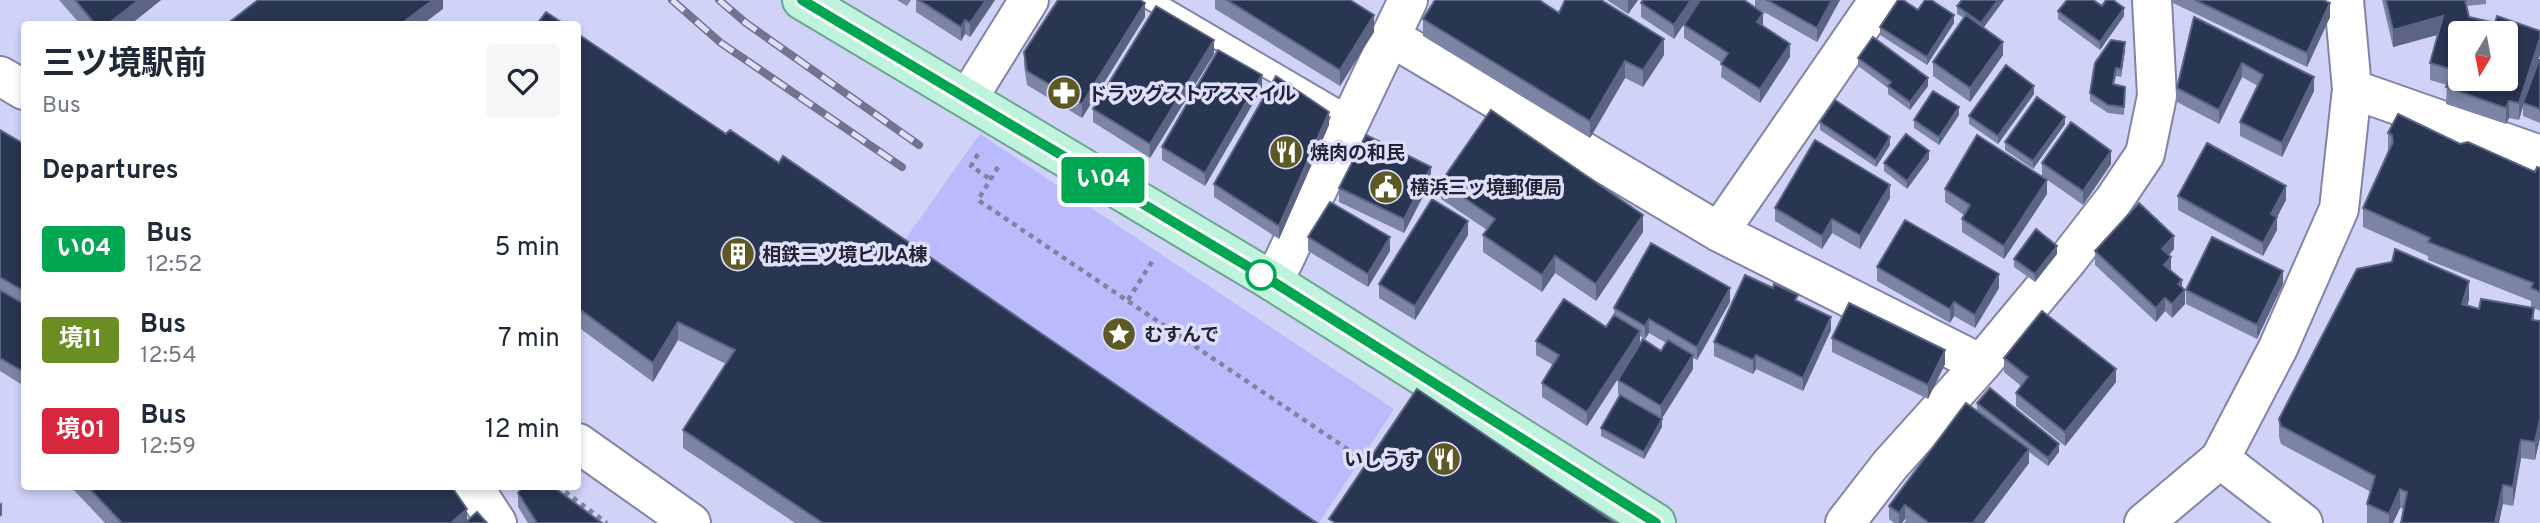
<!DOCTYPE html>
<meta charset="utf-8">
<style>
:root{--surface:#fff;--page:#f6f6f7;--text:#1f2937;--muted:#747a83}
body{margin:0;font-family:Overpass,"Noto Sans JP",sans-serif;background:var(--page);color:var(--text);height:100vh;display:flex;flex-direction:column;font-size:26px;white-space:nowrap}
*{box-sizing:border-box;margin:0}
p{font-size:23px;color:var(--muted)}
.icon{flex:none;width:38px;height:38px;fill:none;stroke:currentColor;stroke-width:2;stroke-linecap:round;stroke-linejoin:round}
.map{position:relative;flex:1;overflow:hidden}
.side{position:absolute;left:21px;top:21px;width:560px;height:469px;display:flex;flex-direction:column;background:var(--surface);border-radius:7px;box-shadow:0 4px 10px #0003}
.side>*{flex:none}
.badge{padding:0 14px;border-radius:5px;font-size:24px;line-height:46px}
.needle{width:46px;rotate:190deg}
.fabs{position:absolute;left:2448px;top:21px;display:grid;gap:14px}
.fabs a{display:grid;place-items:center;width:70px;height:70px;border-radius:7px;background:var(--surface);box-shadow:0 4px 10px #0003;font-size:35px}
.map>.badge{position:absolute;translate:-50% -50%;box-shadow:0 0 0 4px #fff}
h2{padding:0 21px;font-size:26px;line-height:63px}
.round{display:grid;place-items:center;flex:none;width:74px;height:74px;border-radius:7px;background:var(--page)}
.headline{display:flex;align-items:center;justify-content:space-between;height:119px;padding:0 21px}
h1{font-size:33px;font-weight:700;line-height:52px}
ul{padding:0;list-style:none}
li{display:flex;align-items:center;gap:21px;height:91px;padding:0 21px}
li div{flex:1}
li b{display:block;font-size:26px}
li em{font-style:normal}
li .badge{min-width:77px;font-weight:700;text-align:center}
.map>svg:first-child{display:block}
.green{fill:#babbfd}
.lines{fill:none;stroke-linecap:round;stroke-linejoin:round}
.service-casing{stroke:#8284a6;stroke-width:23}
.minor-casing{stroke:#8284a6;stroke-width:42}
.tertiary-casing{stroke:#8284a6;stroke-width:42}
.primary-casing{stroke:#6ba690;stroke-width:42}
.path{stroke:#81829c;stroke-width:4.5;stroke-dasharray:5 5;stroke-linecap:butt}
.service{stroke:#fff;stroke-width:19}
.minor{stroke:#fff;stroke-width:38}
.tertiary{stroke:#fff;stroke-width:38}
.primary{stroke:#bef4db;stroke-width:38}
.rail-casing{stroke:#72738c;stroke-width:8}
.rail{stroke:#dedffe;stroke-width:5;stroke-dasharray:16;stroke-linecap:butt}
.wall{fill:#7c84a4}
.shaded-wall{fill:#5b6583}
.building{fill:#293651;stroke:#5b6583;stroke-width:2;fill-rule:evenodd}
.line-casing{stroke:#fff;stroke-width:16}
.line{stroke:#00a651;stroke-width:10}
.stop-dot{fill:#fff;stroke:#00a651;stroke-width:3.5}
.labels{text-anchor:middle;stroke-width:7;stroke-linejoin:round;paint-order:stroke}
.poi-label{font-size:19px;font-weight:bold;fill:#232331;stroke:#dedffe;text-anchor:start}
</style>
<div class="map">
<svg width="2540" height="523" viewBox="0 0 2540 523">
<rect width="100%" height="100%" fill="#d0d2f7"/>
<path class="green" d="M980,134L1394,409L1319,523H1303L894,255Z"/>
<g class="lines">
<g class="service-casing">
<path id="service" d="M1151,0L1352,118"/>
</g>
<g class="minor-casing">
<path id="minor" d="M1879,0L1719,232L1981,364
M1391,37L1719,232
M2352,89L2540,155
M968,98L1029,0
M1272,281L1283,262L1408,0
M2220,459L2303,523
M1845,523L1890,465L1981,364L2069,258L2114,200L2145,154L2157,96L2152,0
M2144,523L2220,459L2278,348L2339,209L2352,89L2344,0"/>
</g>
<g class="tertiary-casing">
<path id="tertiary" d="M0,76L24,90
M578,443L691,523
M473,486L497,523"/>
</g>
<g class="primary-casing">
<path id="primary" d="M802,0L1272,281L1656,523"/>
</g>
<path class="path" d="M978,154L971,166L990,179
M998,167L978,200L1371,465
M1128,300L1153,260
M557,486L607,523"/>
<use href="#service" class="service"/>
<use href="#minor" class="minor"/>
<use href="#tertiary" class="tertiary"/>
<use href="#primary" class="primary"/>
<g class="rail-casing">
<path id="rail" d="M672,0L721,43L902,167
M719,0L746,23L919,145"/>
</g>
<use href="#rail" class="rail"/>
</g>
<path class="wall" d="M59,0H161L131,24H80Z
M897,0H911L907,6Z
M916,0H995L970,37L965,34L961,41L916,12Z
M1215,0H1350L1374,32L1340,86L1215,9Z
M1607,0H1638L1628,14Z
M1643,0H1744L1763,13V26L1790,44V57L1760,103L1721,77L1722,63L1684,38V25L1695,7L1674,39L1641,17V3Z
M1755,0H1840L1817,42L1755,7Z
M1962,0H2004L1983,28L2003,55L1970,102L1933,76V62L1964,18L1957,14V6Z
M2171,0H2323L2330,17L2307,67L2171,2Z
M2382,0H2486V4L2466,6L2469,17L2495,23L2540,31V55L2533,75L2540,60V123L2523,116V106L2519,120L2509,118L2506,124L2446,104L2447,85L2430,80V63L2438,35L2393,47Z
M2102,6L2124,16L2100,50L2058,19V11Z
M1559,13L1664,55L1643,87L1625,78L1590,138L1423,36V19Z
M1145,17L1082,118L1027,85L1024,65V52Z
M2194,17L2314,91L2282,157L2240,136V122L2258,86L2242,77L2219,124L2177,102V88Z
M1954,23L1927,65L1880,35V27Z
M578,34L726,134L1317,523H795L683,448V430L726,364L678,340L653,382L578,327Z
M2125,50L2121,77L2116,76L2114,84L2125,87L2124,115L2108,113L2090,101V93Z
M1214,54L1150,158L1093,122V109Z
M1858,58L1928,86L1910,110L1888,94V88L1858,66Z
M1262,88L1205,186L1162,160V147Z
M2034,94L1998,144L1969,124V116Z
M1959,115L1939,145L1914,128V120Z
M1820,122L1890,145L1876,167L1820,130Z
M2065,124L2033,169L2005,150V142Z
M1329,125L1279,239L1214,197V184Z
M0,130L24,144V386L0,371Z
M2388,133L2460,144L2535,172L2540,168V311L2534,308V320L2540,321V438L2535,460L2521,458L2513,506L2503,504L2404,509L2400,508L2393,523H2367V504L2371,492L2281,444L2279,437V419L2469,300L2467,305L2479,309L2531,307V301L2428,260V256L2363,227V208L2389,152H2388Z
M1929,159L1907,189L1884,171V163Z
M2042,163L2111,164L2083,205L2042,176Z
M1431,181L1404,233L1339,202V188Z
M1441,182L1643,232L1596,301L1555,273L1542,292L1483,252V235L1487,230L1441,199Z
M1945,189L2047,194L2004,259L1962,232V219L1964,215L1945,202Z
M2178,196L2286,200L2277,217V230L2263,256L2178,210Z
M1890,198L1860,249L1832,233L1822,249L1775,221V208Z
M1468,235L1415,320L1379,298V284Z
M1308,237L1390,251L1368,287L1308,251Z
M2174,249L2169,255L2171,270L2182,287L2185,304L2172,318L2165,311L2156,322L2095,265V251Z
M2057,254L2035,282L2014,267V259Z
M1877,267L1999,288L1975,328L1954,316L1950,323L1877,281Z
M2283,284L2257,339L2186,304V290Z
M1798,301L1831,330L1803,391L1756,369L1753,374L1714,356V342Z
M1730,302L1697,360L1693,358V369L1662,418V427L1644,459L1601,436V428L1631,402L1618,394V380L1661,351L1666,343L1649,333L1645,339L1640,336V345L1587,426L1542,397V383L1553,365L1536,355V341L1606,327L1614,315V308Z
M1832,338L1945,364L1928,399L1832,352Z
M2004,358L2116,382L2065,446L2016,406V393L2021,386L2004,372Z
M1977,403L2059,452L2048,466L2029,452V463L1984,523H1904L1906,520L1905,519L1902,523H1894L1889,519V506L1977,411Z
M70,486H451L467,521L487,523H105Z
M518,493L602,523H528L518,507Z"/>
<path class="shaded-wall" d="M139,0H161L131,24H108Z
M433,0H443V9L423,24H401Z
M986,0H995L970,37V23Z
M1628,0H1638L1628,14Z
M1691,0H1700L1674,39V25Z
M1832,0H1840L1817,42V28Z
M1998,0H2004L1981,31V23Z
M1145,3V17L1082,118V104Z
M2330,3V17L2307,67V53Z
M2124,8V16L2100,50V42Z
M1763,13V27L1757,22Z
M1374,15V32L1340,86V70Z
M1954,15V23L1927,65V57Z
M2443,16V33L2393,47V30Z
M965,20V34L961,41V27Z
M2540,38V55L2524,103H2523V106L2519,120V103Z
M1664,39V55L1643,87V70Z
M1214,40V54L1150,158V144Z
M2003,42V55L1970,102V88Z
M2125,42V50L2121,77V69Z
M1790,44V57L1760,103V89Z
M1625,61V78L1590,138V121Z
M2242,63V77L2219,124V110Z
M1262,75V88L1205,186V173Z
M2314,77V91L2282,157V143Z
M1928,78V86L1910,110V102Z
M2034,86V94L1998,144V136Z
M2509,101V118L2506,124V108Z
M1959,107V115L1939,145V137Z
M1329,112V125L1279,239V226Z
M2065,117V124L2033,169V161Z
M1890,137V145L1876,167V160Z
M1929,151V159L1907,189V181Z
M2111,151V164L2083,205V191Z
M1431,167V181L1404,233V219Z
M2047,180V194L2004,259V246Z
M1890,185V198L1860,249V235Z
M2286,186V200L2277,217V230L2263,256V243L2271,214Z
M1643,215V232L1596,301V284Z
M1832,219V233L1822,249V236Z
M1468,221V235L1415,320V306Z
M2174,236V249L2162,263V249Z
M1390,237V251L1368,287V274Z
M2057,246V254L2035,282V274Z
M1555,256V273L1542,292V275Z
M2171,257V271L2164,265Z
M2283,271V284L2257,339V325Z
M1999,274V288L1975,328V315Z
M2182,280V294L2185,290V304L2172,318V304L2178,284Z
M2469,281V300L2462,322V304Z
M1730,288V302L1697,360V347Z
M2165,298V311L2156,322V308Z
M1954,302V316L1950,323V309Z
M1831,317V330L1803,391V378Z
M1649,319V333L1645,339V326Z
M678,322V340L653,382V363Z
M1640,331V345L1587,426V412Z
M1945,350V364L1928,399V385Z
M1693,355V369L1661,420V406Z
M1756,355V369L1753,374V360Z
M2116,369V382L2065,446V432Z
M1662,419V427L1644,459V452Z
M2540,419V438L2535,460V442Z
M2521,440V458L2513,506V487Z
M2059,444V452L2048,466V458Z
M2029,449V463L1984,523H1973Z
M2503,485V504L2499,523H2495Z
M2400,489V508L2393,523H2389V514Z
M2,502V515L0,517V504Z
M1905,505V519L1902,523H1899V513Z
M467,509V523H451Z"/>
<path class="building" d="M75,0H139L108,24H95Z
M258,0H433L401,24H227Z
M919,0H986L970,23L965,20L961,27Z
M1058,0H1140L1145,3L1082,104L1027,71L1024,52Z
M1227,0H1350L1374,15L1340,70Z
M1435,0H1539L1559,13L1565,0H1601L1664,39L1643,70L1625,61L1590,121L1423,19Z
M1643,0H1691L1674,25L1641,3Z
M1700,0H1744L1763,13L1757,22L1790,44L1760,89L1721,64L1728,53L1684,25Z
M1767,0H1832L1817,28Z
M1898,0H1903L1918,10L1925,0H1931L1954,15L1927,57L1880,27Z
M1962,0H1998L1981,23L1957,6Z
M2067,0H2093L2102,6L2106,0H2113L2124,8L2100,42L2058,11Z
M2195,0H2323L2330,3L2307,53Z
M2386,0H2465L2469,17L2495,23L2497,16L2540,31V38L2519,103L2509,101L2506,108L2446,87L2454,70L2430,63L2443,16L2393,30ZM2460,33H2506V79H2460Z
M1156,6L1214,40L1150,144L1093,109Z
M546,12L564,24H537Z
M1966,15L2003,42L1970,88L1933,62Z
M2194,17L2314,77L2282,143L2240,122L2263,75L2242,63L2219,110L2177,88Z
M578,34L726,134L730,130L779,163L783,156L1317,523H823L683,430L735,350L678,322L653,363L578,308Z
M1873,37L1928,78L1910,102L1888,86L1891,82L1858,58Z
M2111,40L2125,42L2121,69L2116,68L2113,84L2125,87L2124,107L2108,105L2090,93L2095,63Z
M1218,50L1262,75L1205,173L1162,147Z
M2539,60H2540V109L2523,103Z
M2006,65L2034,86L1998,136L1969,116Z
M1276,76L1329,112L1279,226L1214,184Z
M1933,91L1959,107L1939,137L1914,120Z
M2037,97L2065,117L2033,161L2005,142Z
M1835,100L1890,137L1876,160L1820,122Z
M1491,110L1643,215L1596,284L1555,256L1542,275L1483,235L1495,219L1441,182Z
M2398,114L2460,144L2468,142L2535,172L2537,167L2540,168V292L2531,288L2533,283L2428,242L2430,238L2363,208L2393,142L2392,135L2388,133Z
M2071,122L2111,151L2083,191L2042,163Z
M0,130L24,144V291L0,277Z
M1906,134L1929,151L1907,181L1884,163Z
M1366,135L1431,167L1404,219L1339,188Z
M1977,135L2047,180L2004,246L1962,219L1970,205L1945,189Z
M1815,140L1890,185L1860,235L1832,219L1822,236L1775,208Z
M2207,143L2286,186L2271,214L2277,217L2263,243L2178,196Z
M1432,199L1468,221L1415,306L1379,284Z
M1330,202L1390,237L1368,274L1308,237Z
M2139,203L2174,236L2162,249L2171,257L2164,265L2182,280L2178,284L2185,290L2172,304L2165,298L2156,308L2095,251Z
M1905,220L1999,274L1975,315L1954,302L1950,309L1877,267Z
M2036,229L2057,246L2035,274L2014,259Z
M2212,237L2283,271L2257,325L2186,290Z
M1651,243L1730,288L1697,347L1649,319L1645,326L1614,308Z
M2395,249L2469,281L2462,304L2479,309L2481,299L2534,308L2532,320L2540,321V419L2535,442L2521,440L2513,487L2503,485L2495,523H2401L2407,492L2400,489L2389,514L2367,504L2375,476L2281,426L2279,419L2357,269L2392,262Z
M1745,275L1773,288L1774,284L1798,295L1795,300L1831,317L1803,378L1756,355L1753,360L1714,342Z
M0,290L24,304V372L0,358Z
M1564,299L1606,327L1614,315L1640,331L1587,412L1542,383L1559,355L1536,341Z
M1849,303L1945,350L1928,385L1832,338Z
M2042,311L2116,369L2065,432L2016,393L2028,377L2004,358Z
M1643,339L1661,351L1668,340L1693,355L1661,406L1618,380Z
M1990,388L2059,444L2048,458L1977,403Z
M1417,389L1615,523H1336L1329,519Z
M1620,395L1662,419L1644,452L1601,428Z
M1966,403L2029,449L1973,523H1929L1905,505L1899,513L1889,506Z
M87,486H451L467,509L451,523H122Z
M523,486H552L602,523H537L518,493Z
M477,512L487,523H465Z"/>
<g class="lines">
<g class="line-casing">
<path id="line" d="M802,0L1272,281L1656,523"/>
</g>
<use href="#line" class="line"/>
</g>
<defs>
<g id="pharmacy-disc" transform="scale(1.75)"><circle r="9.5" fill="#5d5824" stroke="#dedffe"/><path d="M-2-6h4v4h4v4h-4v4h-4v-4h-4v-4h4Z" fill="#fff"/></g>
<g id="restaurant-disc" transform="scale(1.75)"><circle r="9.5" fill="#5d5824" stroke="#dedffe"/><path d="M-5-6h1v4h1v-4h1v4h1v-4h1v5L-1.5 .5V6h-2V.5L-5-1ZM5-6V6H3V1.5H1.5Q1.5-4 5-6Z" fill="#fff"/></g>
<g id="civic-disc" transform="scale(1.75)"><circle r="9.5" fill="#5d5824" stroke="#dedffe"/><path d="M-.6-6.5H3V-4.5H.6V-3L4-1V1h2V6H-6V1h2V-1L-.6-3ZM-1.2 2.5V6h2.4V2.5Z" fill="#fff"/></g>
<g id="building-disc" transform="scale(1.75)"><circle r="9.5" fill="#5d5824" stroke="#dedffe"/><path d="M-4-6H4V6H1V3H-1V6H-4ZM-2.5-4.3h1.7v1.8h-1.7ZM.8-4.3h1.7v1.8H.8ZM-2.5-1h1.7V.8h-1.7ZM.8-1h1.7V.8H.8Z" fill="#fff"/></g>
<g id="sight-disc" transform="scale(1.75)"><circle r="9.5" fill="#5d5824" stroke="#dedffe"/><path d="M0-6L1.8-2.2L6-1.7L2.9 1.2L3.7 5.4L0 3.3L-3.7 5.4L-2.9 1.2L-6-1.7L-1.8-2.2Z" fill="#fff"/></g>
</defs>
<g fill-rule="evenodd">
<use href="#pharmacy-disc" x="1064" y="93"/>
<use href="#restaurant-disc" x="1286" y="152"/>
<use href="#civic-disc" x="1386" y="187"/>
<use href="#building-disc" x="738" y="254"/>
<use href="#sight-disc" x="1119" y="334"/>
<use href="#restaurant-disc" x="1444" y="459"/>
</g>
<circle class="stop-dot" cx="1261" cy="275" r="14"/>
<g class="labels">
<g class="poi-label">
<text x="1088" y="100">ドラッグストアスマイル</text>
<text x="1310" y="159">焼肉の和民</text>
<text x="1410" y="194">横浜三ッ境郵便局</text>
<text x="762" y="261">相鉄三ツ境ビルA棟</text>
<text x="1144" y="341">むすんで</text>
<text x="1420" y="466" text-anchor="end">いしうす</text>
</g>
</g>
</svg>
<div class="fabs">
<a><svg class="needle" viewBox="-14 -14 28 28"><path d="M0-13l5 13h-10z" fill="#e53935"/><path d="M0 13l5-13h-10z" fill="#747a83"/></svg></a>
</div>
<b class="badge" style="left:1103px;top:180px;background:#00a651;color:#fff">い04</b>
<section class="side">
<div class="headline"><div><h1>三ツ境駅前</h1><p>Bus</p></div><a class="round"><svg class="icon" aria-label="heart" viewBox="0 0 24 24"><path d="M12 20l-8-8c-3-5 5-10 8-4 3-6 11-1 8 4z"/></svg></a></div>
<h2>Departures</h2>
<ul>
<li><span class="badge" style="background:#00a651;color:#fff">い04</span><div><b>Bus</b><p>12:52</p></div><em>5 min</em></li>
<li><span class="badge" style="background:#6b8e23;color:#fff">境11</span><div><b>Bus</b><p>12:54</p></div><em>7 min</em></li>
<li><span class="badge" style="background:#d7263d;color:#fff">境01</span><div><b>Bus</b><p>12:59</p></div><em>12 min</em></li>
</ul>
</section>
</div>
